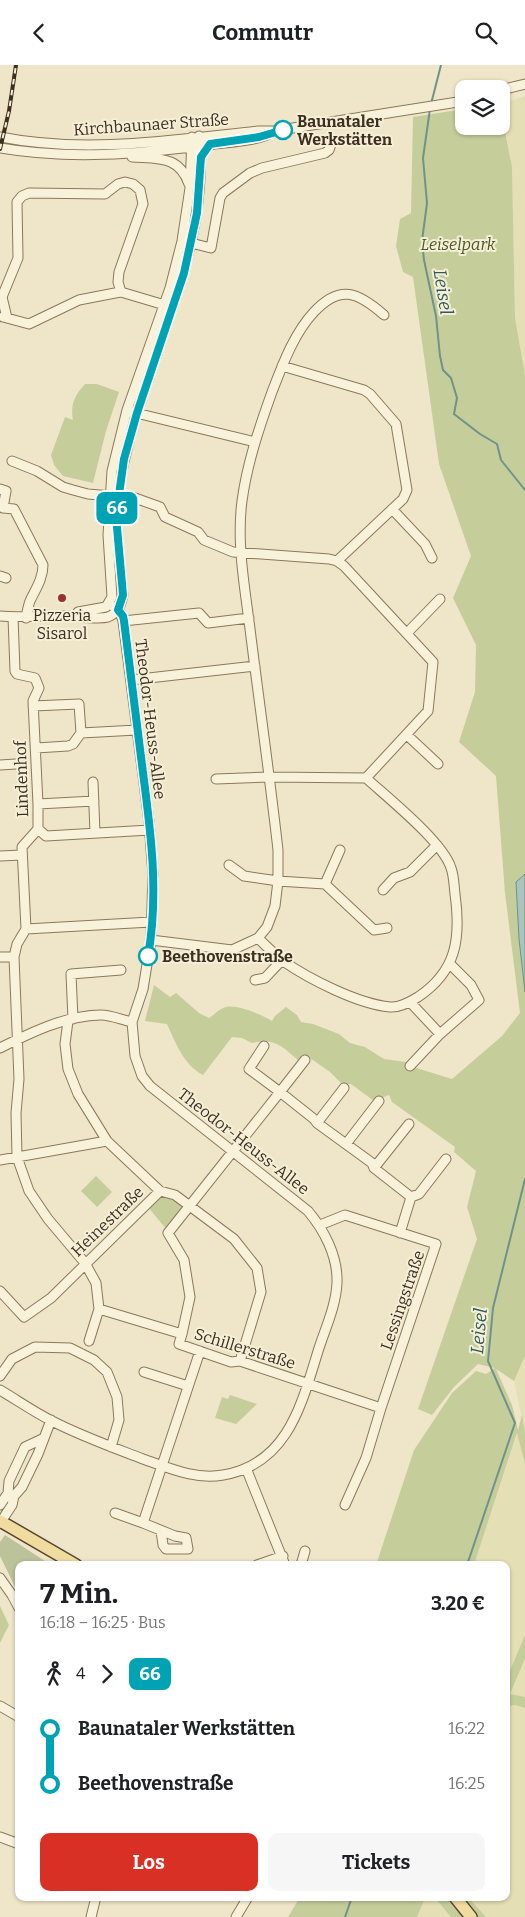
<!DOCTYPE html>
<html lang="de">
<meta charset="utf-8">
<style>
:root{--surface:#fff;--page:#f6f6f6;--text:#202124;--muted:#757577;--accent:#d93025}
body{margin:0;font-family:Bitter,serif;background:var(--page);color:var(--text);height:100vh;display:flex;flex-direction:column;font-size:19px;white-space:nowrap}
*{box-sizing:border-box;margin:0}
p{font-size:16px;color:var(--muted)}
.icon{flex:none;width:28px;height:28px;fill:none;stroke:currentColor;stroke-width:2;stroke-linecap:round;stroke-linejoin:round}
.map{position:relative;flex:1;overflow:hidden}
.details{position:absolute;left:15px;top:1496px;width:495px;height:340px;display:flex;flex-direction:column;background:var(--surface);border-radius:10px;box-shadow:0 1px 4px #0004}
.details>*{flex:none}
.badge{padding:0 10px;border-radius:8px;font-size:18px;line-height:32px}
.fabs{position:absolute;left:455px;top:15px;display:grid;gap:10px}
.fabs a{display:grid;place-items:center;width:55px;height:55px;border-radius:10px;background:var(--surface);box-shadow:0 1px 4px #0004;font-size:25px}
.map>.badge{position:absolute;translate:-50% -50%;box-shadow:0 0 0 2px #fff}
.legs{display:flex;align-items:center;gap:8px;height:55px;padding:0 25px;font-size:16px}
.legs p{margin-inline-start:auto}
.summary{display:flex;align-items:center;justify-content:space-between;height:85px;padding:0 25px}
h1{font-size:28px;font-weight:700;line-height:38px}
.primary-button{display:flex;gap:10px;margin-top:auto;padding:10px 25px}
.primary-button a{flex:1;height:58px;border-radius:10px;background:var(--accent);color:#fff;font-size:20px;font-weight:700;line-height:58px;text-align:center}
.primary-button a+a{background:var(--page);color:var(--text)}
ul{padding:0 25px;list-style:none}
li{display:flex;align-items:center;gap:18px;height:55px;font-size:19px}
li i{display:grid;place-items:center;width:8px;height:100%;margin:0 6px;background:currentColor}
li i::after{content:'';width:12px;height:12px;margin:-6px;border:4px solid;border-radius:50%;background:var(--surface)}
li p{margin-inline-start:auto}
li:first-child i{background:linear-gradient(#0000 50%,currentColor 0)}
li:last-child i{background:linear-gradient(currentColor 50%,#0000 0)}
header{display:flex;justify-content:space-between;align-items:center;height:65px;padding:0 25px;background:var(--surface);font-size:22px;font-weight:700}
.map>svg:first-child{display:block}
.farmland{fill:#e5dfb5}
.green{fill:#c5ce9b}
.cemetery{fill:#bcc39a}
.water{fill:#a9c3bd;stroke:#6f928b}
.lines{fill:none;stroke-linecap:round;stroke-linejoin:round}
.stream{stroke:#6f928b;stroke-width:2}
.minor-tunnel{stroke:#cbc1a6;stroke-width:9;stroke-dasharray:9 4.5;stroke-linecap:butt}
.minor-casing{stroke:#8b785c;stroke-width:11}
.major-casing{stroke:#594530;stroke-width:14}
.minor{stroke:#f9f2db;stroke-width:9}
.major{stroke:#f1dca0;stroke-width:11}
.rail-casing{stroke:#3c2f20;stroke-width:4}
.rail{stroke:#f6efd7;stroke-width:2;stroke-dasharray:5.5;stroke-linecap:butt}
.line-1-casing{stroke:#fff;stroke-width:11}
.line-1{stroke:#00a3b4;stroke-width:8}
.stop-1-dot{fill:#fff;stroke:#00a3b4;stroke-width:2.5}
.poi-dot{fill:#9b302c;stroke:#f6efd7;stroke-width:2}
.labels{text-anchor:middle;stroke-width:4;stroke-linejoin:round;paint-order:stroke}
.stop-label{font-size:16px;font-weight:bold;fill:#3c2f20;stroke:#f6efd7;text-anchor:start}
.street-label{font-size:16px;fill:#3c2f20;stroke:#f6efd7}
.park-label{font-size:16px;font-style:italic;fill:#495826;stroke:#f6efd7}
.poi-label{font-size:16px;fill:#3c2f20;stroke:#f6efd7}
.water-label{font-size:18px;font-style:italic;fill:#2f5b5b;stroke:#f6efd7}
</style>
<header><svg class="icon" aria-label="back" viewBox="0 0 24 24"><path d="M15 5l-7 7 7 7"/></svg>Commutr<svg class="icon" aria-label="search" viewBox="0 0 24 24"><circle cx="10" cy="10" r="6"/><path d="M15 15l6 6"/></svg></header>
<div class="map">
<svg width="525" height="1852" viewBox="0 0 525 1852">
<rect width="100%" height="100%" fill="#efe5c8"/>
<path class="farmland" d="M525,31V310L515,253L512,102L501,39Z
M525,1291V1368L514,1316Z
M518,1367L525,1399V1570L506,1615V1500H474Z
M525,1594V1632L510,1630Z
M515,1640L525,1643V1852H486L469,1833L506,1832V1642Z
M425,1832L435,1833L451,1852H417Z"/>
<path class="green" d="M464,44V61H501V45L512,102L515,253L525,310V1291L514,1316L496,1304L512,1340L518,1365L522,1350L525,1368V1399L517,1368L474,1500H376L414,1385L452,1328L476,1306L486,1309L495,1303L478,1299L454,1322L432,1350L418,1344L477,1174L467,1142L476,1106L454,1087L455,1082L392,1037L389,1030L374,1036L351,1019L343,1020L330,1007L310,993L299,996C282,981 275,973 252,978L242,973L232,972L203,1010C184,1000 176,979 167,959L145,956L154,920L170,932L176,928L199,948L209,953C214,950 220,943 226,942C238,939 262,950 272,956L275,951L286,942L297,950L301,957L313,959L339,969L350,978L365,982L384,994L406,997L410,1001L452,1014L502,971L520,948L505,828L496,711L459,677L475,627L476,580L453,533L471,491L439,399L413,212L403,207L396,181L400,154L411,148L413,52Z
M85,319H97L119,327L106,366L93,418L63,411L54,400L51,390L65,352L73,355C70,339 75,330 85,319Z
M96,1111L112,1127L97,1142L81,1126Z
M166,1130L176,1133L183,1141L182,1146L167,1165L148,1142L157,1134Z
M230,1330L257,1339L236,1359L215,1353L222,1332L228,1334Z
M0,1541L9,1560L0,1578Z
M525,1570V1594L510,1629L525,1632V1643L515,1640L506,1642V1615Z
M300,1832H425V1833L417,1852H288Z
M435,1833H469L486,1852H451Z"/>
<path class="cemetery" d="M5,1470L51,1500H19V1530L0,1491V1477Z"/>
<path class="water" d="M525,809V927L519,874L516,817Z"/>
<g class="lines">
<path class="stream" d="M431,39L441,0
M430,44L423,93L427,138L422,176L424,195L436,251L440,291L443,305L451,313L457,333L454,349L480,369L497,379L501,395L525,425
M467,1500L515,1358L488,1296L493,1243L525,1114
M345,1852L352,1832"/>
<path class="minor-tunnel" d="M16,699H28"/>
<g class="minor-casing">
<path id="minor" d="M501,25L525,19
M0,72C85,89 173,75 258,66H274L464,36
M0,83C70,95 138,89 208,80C228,77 253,77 271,68
M132,92C157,94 179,90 189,119
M187,177L211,183L220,133L223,128L250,108L262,103L325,88L329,85L332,76
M3,252L29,259L79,235L115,228L121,227L168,241
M7,253L2,232L18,193L17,137L22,131L29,128L105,129L118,119L125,117L133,119L140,125L143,139L119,207L118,217L121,227
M282,301L364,325L370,329L396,359L407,425L403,434L337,496
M132,347L255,377
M12,396L37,406L63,422L73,425L88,429L135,433L160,442L165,452L198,467L204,475L233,487L329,494L337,496L344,501L433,597L428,646L366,713
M0,424L6,426L3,443L14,444L43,500C43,514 35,525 30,536C28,541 27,547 26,553
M392,444L425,479L432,493
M0,511L6,513
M78,547L106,542L112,532L108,470L112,406L127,345L170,223L182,176L190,123L192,72
M0,551C22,553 44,550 66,551C77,551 98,555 108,552C118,548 121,540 123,530C120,504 116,477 116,451C117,427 122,403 128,380C152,274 210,184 199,71
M13,552L15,606L17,609L35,613L39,623L33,636L38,739V764L22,782L26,864L17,879L14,892L19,1014L16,1048L17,1092L29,1126L48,1154L85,1198L96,1218L99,1244L89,1276
M123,556L199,548L208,558L249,553
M407,568L440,534
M131,615L255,601
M33,641L79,639L81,668
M407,670L438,699
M36,683L68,681L73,679L81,668L137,665
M0,700L16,699
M216,714L270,712L366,713C388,733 443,777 451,803C454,811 454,821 455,829C461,873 457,906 418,932C410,937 399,943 390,942C358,939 309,914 283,896C274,889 266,881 258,873
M93,717L95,768
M38,739L94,736
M38,764L46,771L150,765
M0,791L22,790
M229,800L244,811L278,816L325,819L374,865L387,863
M325,819L340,785
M383,825L394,813L410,807L437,780
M26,864L151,857
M151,875L232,885L258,873L267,862L275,841L278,816V785C270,714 260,643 251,572C246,528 236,481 242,436C247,399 259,363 272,327C282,301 294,268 314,247C340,219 358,227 384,250
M0,892H14
M255,915L265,913L282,895
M410,937L440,969L479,935L471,920L450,899
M73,954L71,909L121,905
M68,956L65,979L68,1004L78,1029L107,1076L160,1126L175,1130L234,1174L257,1203L261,1227L240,1296
M264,981L249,1004L280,1027L305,995
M0,983C30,968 66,950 101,950C111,950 122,955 132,957
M410,1001L440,969
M317,1058L344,1023
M346,1079L379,1036
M0,1095L107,1076
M374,1103L409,1059
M411,1132L419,1129L446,1094
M0,1226L24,1252L51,1233L160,1126
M99,1244L182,1269L179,1279L231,1297L240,1296L381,1343L436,1179L345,1150L320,1160
M182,1269L190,1232L184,1195L168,1168L280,1027L314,1054L317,1058L372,1098L374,1103L411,1132L400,1168
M144,1307L188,1321
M0,1311L12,1294L35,1282L70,1283L94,1295L107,1307L117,1332L119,1355L111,1382
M0,1325C17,1335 34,1347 52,1356C81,1371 112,1382 143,1394C169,1403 195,1415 223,1410C289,1399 302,1337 319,1283C326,1262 336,1240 337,1218C338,1191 324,1165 308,1146L150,1021L142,1011L135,991L132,957L143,924L151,875L153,810L149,757L123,556L120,547L109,538
M246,1403L285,1500
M0,1440L8,1428L9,1416L25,1382L42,1374
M345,1440L366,1393L381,1343
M115,1448L143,1458
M0,1458L12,1440L14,1431L22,1422L38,1389L51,1355
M161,1466L163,1480L166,1484H188L186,1473L175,1471L143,1458L200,1286
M257,1500L283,1491
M301,1500L305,1486
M0,1513L12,1530L19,1543
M0,1641L19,1652
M0,1772L19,1779
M91,1852L96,1832
M236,1852L248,1832"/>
</g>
<g class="major-casing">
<path id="major" d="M0,1456L76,1500
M455,1832L471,1852"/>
</g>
<use href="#minor" class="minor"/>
<use href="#major" class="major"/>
<g class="rail-casing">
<path id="rail" d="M0,84L9,46L16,0"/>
</g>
<use href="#rail" class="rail"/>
</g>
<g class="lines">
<g class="line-1-casing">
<path id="line-1" d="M148,891C159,830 151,768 143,708C137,657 130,607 124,556L123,551L118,545L123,530L116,451L124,394L137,348L184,208L197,148L201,92L210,79L259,72L283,65"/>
</g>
<use href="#line-1" class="line-1"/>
</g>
<g class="stop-1-dot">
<circle cx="283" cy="65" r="9"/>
<circle cx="148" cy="891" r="9"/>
</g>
<circle class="poi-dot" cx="62" cy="533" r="5"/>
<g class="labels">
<g class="stop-label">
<text x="297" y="62">Baunataler<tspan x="297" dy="18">Werkstätten</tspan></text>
<text x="162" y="897">Beethovenstraße</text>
</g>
<g class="street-label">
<text transform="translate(151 59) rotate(-4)" y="6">Kirchbaunaer Straße</text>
<text transform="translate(151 654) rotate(83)" y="6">Theodor-Heuss-Allee</text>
<text transform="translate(21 714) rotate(-92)" y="6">Lindenhof</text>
<text transform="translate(244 1076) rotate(38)" y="6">Theodor-Heuss-Allee</text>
<text transform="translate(107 1156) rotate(-44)" y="6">Heinestraße</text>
<text transform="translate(402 1235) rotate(-71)" y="6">Lessingstraße</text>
<text transform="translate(245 1283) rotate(17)" y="6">Schillerstraße</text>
</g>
<g class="park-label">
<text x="458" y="185">Leiselpark</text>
</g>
<g class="poi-label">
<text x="62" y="556">Pizzeria<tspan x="62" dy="18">Sisarol</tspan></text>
</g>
<g class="water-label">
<text transform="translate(443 227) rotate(81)" y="6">Leisel</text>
<text transform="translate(479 1266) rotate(-85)" y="6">Leisel</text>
</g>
</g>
</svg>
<div class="fabs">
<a><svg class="icon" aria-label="layers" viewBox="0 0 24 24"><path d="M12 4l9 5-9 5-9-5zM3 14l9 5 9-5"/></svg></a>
</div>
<b class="badge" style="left:117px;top:443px;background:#00a3b4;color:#fff">66</b>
<section class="details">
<div class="summary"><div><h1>7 Min.</h1><p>16:18 – 16:25 · Bus</p></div><b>3.20 €</b></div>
<div class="legs"><svg class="icon" aria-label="walk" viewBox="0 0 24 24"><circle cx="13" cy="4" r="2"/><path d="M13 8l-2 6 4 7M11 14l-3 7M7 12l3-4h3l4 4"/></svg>4<svg class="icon" aria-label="forward" viewBox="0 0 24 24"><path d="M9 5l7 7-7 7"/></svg><b class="badge" style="background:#00a3b4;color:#fff">66</b></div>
<ul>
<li><i style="color:#00a3b4"></i><b>Baunataler Werkstätten</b><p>16:22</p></li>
<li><i style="color:#00a3b4"></i><b>Beethovenstraße</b><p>16:25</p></li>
</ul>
<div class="primary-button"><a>Los</a><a>Tickets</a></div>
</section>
</div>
